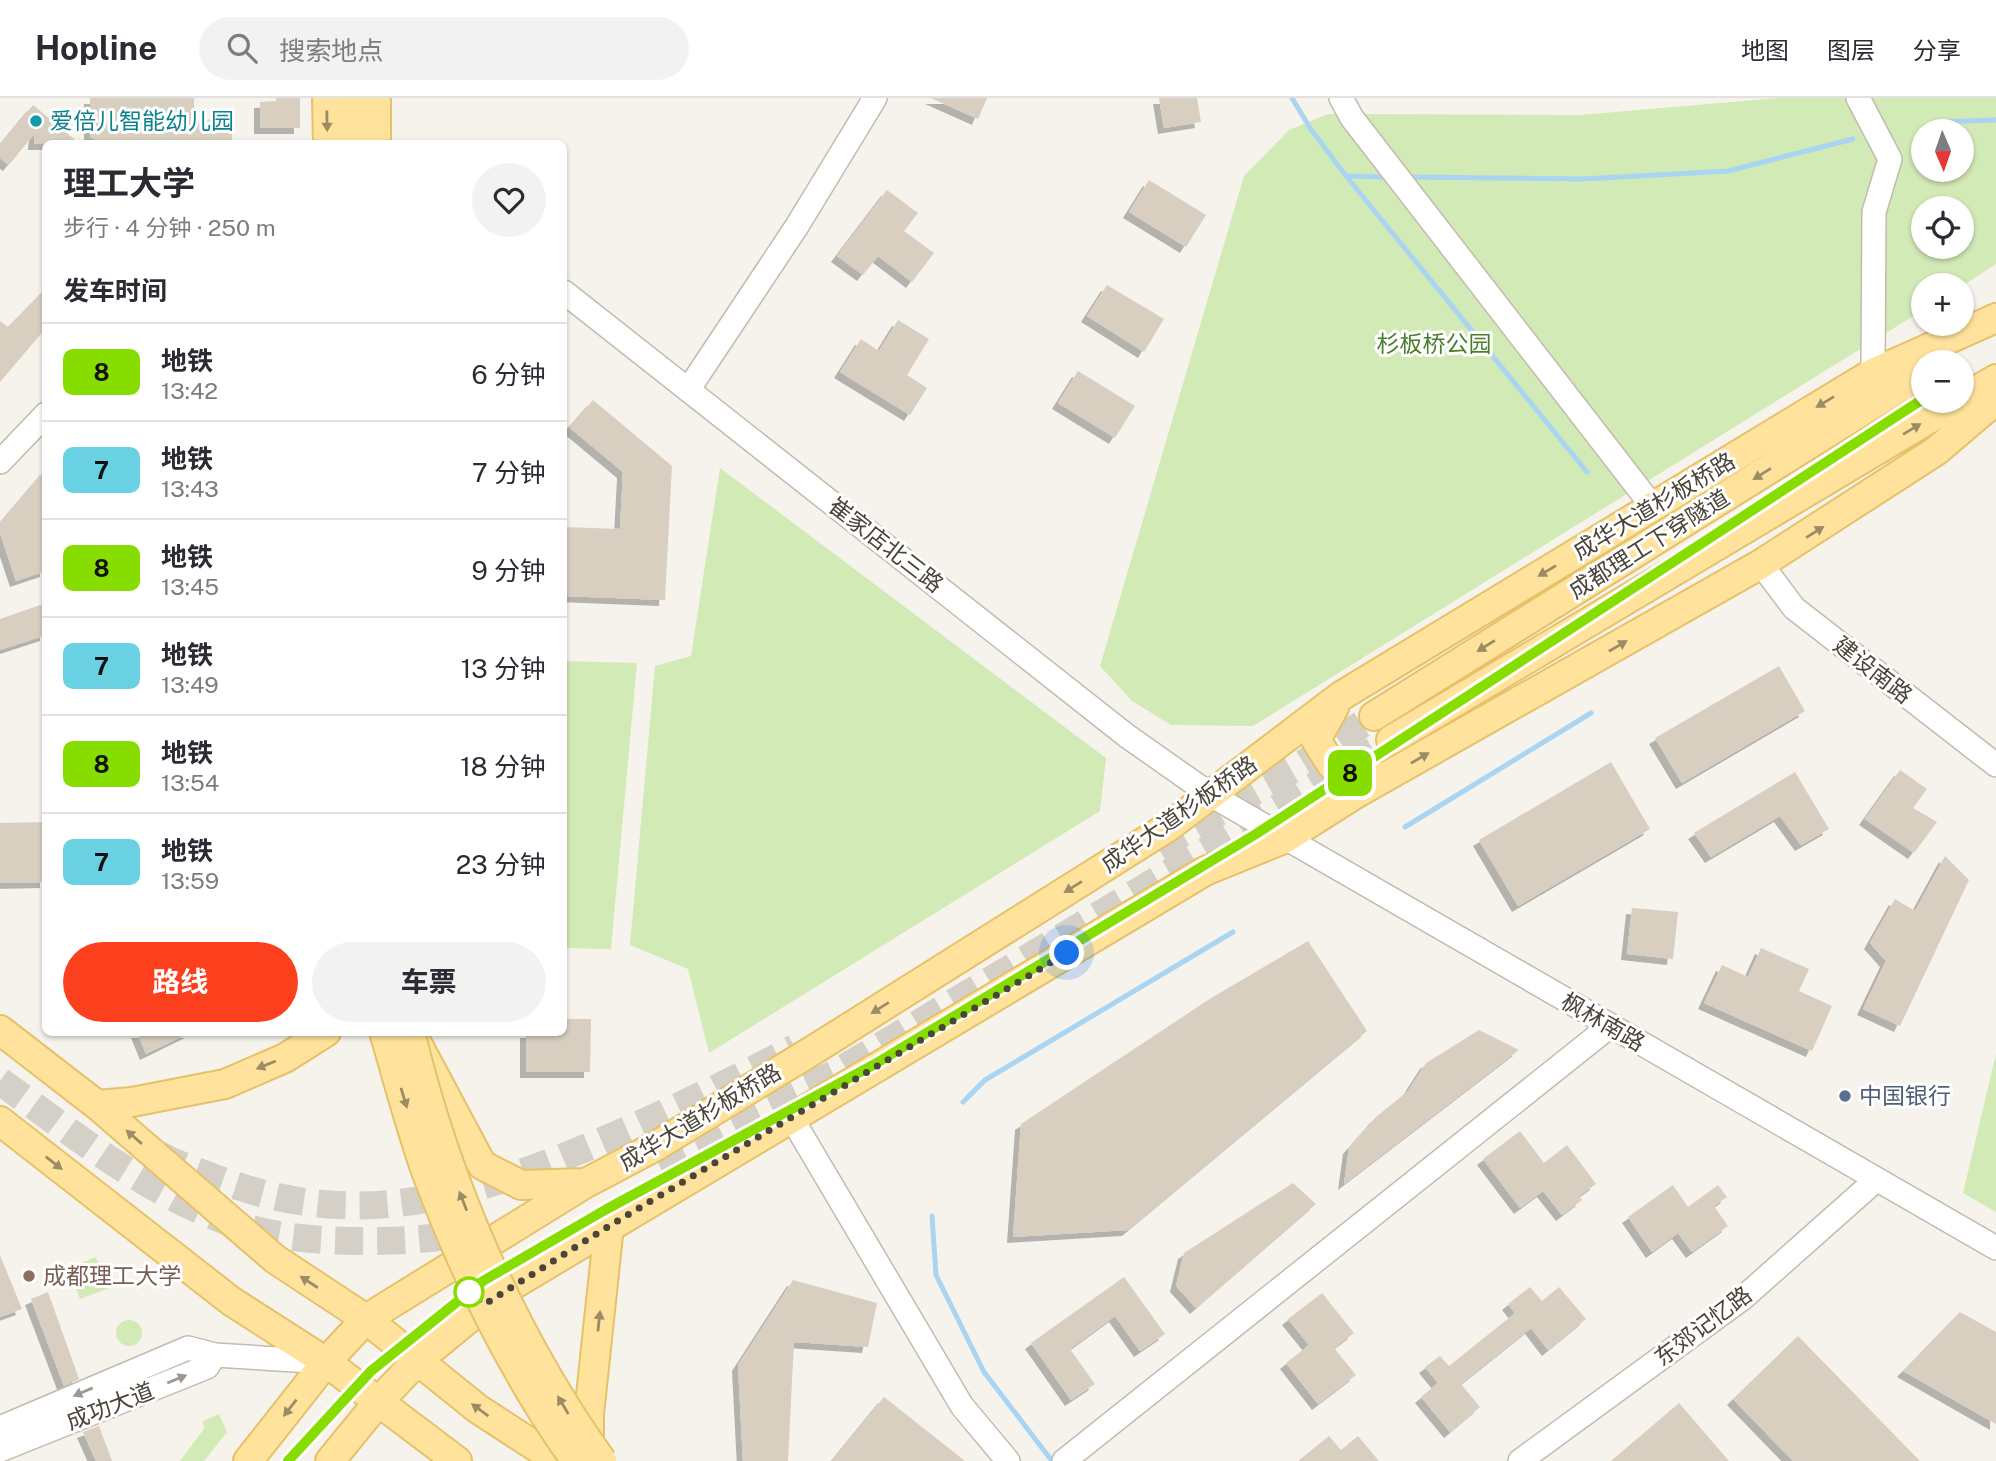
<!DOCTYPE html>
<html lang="zh">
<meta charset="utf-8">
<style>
:root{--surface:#fff;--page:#f2f2f3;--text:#2b2b33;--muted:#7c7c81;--line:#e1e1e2;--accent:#fc3f1d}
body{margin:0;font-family:"Public Sans","Noto Sans SC",sans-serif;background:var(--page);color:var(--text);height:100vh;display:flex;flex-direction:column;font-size:26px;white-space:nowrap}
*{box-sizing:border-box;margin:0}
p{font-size:23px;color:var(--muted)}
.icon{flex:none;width:38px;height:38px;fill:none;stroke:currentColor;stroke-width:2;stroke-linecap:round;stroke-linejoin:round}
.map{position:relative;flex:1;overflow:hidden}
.details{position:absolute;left:42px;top:42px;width:525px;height:896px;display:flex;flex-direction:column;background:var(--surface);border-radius:10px;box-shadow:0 2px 5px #0004}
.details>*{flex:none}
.badge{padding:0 14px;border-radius:10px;font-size:24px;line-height:46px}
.needle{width:46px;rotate:178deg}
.tools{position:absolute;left:1911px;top:21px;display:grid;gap:14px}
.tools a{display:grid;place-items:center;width:63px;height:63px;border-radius:50%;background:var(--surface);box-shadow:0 2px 5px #0004;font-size:35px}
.you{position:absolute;width:35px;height:35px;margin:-18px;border:5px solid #fff;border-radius:50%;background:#1a73e8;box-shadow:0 0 0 10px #1a73e833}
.map>.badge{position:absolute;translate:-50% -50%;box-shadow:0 0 0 4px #fff}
h2{padding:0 21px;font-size:26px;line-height:63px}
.round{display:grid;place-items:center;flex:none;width:74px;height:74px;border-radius:37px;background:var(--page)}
.summary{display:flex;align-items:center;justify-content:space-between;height:119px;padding:0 21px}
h1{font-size:33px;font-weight:700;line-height:52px}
.action{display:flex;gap:14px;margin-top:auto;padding:14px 21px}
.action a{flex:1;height:80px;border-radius:42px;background:var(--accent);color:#fff;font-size:28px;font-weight:700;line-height:80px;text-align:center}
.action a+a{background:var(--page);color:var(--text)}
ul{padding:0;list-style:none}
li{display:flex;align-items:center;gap:21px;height:98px;padding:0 21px;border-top:2px solid var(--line)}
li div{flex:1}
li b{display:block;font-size:26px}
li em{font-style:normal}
li .badge{min-width:77px;font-weight:700;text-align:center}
header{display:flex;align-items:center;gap:42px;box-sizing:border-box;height:98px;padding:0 35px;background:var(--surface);border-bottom:2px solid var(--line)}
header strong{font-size:33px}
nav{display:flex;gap:38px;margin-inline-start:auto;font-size:24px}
.search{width:490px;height:63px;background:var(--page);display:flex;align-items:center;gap:18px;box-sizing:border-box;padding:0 24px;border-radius:38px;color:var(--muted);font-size:26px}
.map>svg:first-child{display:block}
.green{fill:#d2eab5;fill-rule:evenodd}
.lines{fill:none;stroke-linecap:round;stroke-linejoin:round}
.stream{stroke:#a9d4f2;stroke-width:5}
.building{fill:#d8cfc1;filter:url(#shadow)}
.major-tunnel{stroke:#d4d0c8;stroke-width:28;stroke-dasharray:28 14;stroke-linecap:butt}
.minor-casing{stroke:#c2bbae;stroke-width:26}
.major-casing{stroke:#e6c16a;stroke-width:32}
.minor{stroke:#fff;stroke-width:23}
.major{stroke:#ffe39c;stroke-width:28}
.major-bridge-casing{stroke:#e6c16a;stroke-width:32;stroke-linecap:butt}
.major-bridge{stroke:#ffe39c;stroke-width:28}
.oneway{fill:#9c8c66}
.oneway2{fill:#9c9892}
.line-casing{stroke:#fff;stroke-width:16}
.line{stroke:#8d0;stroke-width:10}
.walk{stroke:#4b4439;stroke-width:7;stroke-dasharray:0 12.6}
.culture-dot{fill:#0f9aa8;stroke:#fff;stroke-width:2.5}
.service-dot{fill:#5c6f8a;stroke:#fff;stroke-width:2.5}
.education-dot{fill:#8d6e63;stroke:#fff;stroke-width:2.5}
.stop-dot{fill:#fff;stroke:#8d0;stroke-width:3.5}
.labels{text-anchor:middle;stroke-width:6;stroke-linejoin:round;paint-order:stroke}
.culture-label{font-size:23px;fill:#0d838f;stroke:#fff;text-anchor:start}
.park-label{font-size:23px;fill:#4a7f2a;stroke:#fff}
.street-label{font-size:23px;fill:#4b4439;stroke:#fff}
.service-label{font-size:23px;fill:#4e5e75;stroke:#fff;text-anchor:start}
.education-label{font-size:23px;fill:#785e54;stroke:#fff;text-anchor:start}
</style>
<header>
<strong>Hopline</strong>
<div class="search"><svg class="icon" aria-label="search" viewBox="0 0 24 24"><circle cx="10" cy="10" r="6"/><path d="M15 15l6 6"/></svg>搜索地点</div>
<nav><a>地图</a><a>图层</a><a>分享</a></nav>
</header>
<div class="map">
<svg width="1996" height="1363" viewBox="0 0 1996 1363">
<defs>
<filter id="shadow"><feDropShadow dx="-6" dy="6" stdDeviation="0" flood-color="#0004"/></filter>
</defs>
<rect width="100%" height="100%" fill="#f6f3ec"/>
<path class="green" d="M1778,0H1996V166L1962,188L1923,187V212L1253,628L1171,627L1132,603L1100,568L1244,78L1289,32L1328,16L1580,17ZM1923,33H1962V72H1923ZM1923,110H1962V149H1923Z
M720,370L1106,660L1100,713L709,955L688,871L630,847L655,568L691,558Z
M564,563L637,565L611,851L564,850Z
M1996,956V1114L1963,1095Z
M95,1159L112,1189L80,1201L69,1171Z
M116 1235a13 13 0 1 1 26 0a13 13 0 1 1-26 0Z
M219,1316L227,1334L204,1363H180L204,1331L203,1323Z"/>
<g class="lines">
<path class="stream" d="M1292,0L1310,30L1346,78L1587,374
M1935,24L1996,22
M1346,78L1389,79
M1406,79L1583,81L1728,73L1853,41
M1405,729L1591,615
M963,1004L985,982L1233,834
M932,1118L936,1177L984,1274L1052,1363"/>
</g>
<path class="building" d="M90,0H194V22L232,21V46H105L90,39Z
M276,0H300V30H260V4L276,3Z
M931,0H987L978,21Z
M1159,0H1197L1201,24L1164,30Z
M33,7L80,46H34L35,35L9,67L0,60V47Z
M1149,82L1206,117L1186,149L1129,114Z
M887,92L918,115L904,133L934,155L912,184L878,158L863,177L837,158Z
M1107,187L1164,221L1144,254L1087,218Z
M46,190V230L0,284V223L8,229Z
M898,222L929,241L907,277L927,290L910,317L840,274L861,241L879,253Z
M1078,273L1135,308L1115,340L1058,305Z
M593,302L672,368L665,502L564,498V429L620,431L623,374L569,329Z
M46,371V473L16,483L0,435V425Z
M46,505V537L0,552V521Z
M1779,568L1805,613L1682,685L1655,640Z
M1611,664L1650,731L1518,808L1479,742Z
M1900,672L1927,691L1913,710L1937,724L1914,755L1865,721Z
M1795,674L1829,731L1801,747L1780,718L1711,759L1694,735Z
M46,724V784L0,785V725Z
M1945,758L1969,782L1900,928L1863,911L1886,863L1870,845L1895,801L1915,813Z
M1632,810L1678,814L1673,861L1627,856Z
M1308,843L1367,933L1128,1132L1013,1139L1021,1026L1208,902Z
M1761,850L1809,871L1799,893L1832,908L1812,953L1704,905L1722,867L1748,879Z
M564,921H591L590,974H526V934H564Z
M1479,932L1519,952L1344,1086L1349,1050L1376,1019L1408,993L1426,965Z
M137,934H191L146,956Z
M1520,1033L1544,1065L1567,1047L1596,1086L1579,1098L1582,1102L1562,1117L1543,1093L1520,1110L1483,1061Z
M1293,1085L1316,1106L1196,1210L1176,1188L1184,1155Z
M1673,1087L1688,1109L1718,1087L1727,1099L1714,1108L1728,1128L1692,1154L1678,1135L1652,1154L1628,1119Z
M0,1157L22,1211L0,1219Z
M1124,1179L1165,1236L1140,1253L1115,1218L1070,1251L1095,1286L1071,1302L1031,1245Z
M793,1182L877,1205L868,1249L794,1244L788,1363H743L738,1267Z
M1530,1189L1542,1203L1559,1189L1586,1221L1548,1252L1531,1230L1461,1286L1480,1309L1450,1334L1421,1299L1438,1285L1425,1269L1440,1258L1449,1268L1515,1215L1508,1206Z
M48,1194L79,1281L64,1288L31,1201Z
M1322,1195L1354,1235L1334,1250L1356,1277L1318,1306L1286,1265L1309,1247L1288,1221Z
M1960,1214L1996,1234V1326L1903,1273Z
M1798,1238L1920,1363H1793L1733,1301Z
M884,1299L965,1363H832Z
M1679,1305L1729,1363H1611Z
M99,1328L112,1363H96L83,1334Z
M1329,1338L1341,1352L1358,1338L1379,1363H1298Z"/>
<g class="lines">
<path class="major-tunnel" d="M1158,749L1304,665L1374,618
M0,983C76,1038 155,1102 247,1130C285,1141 329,1143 369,1143C405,1143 440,1141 475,1132
M158,1056C175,1066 194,1072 212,1079C350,1133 458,1103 588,1049C659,1019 727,986 795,950
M656,1060L836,975L1391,642"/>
<g class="minor-casing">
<path id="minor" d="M1341,0L1352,20L1653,409
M1858,0L1890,61L1874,114L1873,275
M564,194L1127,638L1211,697L1996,1150
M688,292L797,128L875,0
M0,364L46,316
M1761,466L1794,510L1996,667
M791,1019L962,1308L1008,1363
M0,1330L188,1250L215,1257L326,1264
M0,1352L207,1269L215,1257
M1064,1363L1610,928
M1520,1363L1743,1200L1876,1082"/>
</g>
<g class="major-casing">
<path id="major" d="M327,0L328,46
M351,0L352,46
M376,0V46
M1962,301L1996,281
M1334,610L1316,642L1331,666L1352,686L1380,679
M1374,618L1923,275
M1391,642L1959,303
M0,932L97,1007L275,1161L366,1221L478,1311L558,1363
M418,947L482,1067L521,1087L584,1085
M97,1007L132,1004L225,986L285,960L326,934
M0,1023L231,1203L326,1264L457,1363
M589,1358V1316L609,1128
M248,1363L326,1264L366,1221L586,1085L656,1048L815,951L1168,729L1341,598L1873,275L1996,220
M330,1363L379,1303L418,1262L501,1194L1205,773L1286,740L1357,695L1761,466L1936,353L1996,302"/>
</g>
<use href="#minor" class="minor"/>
<use href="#major" class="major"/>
<g class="major-bridge-casing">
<path id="major-bridge" d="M384,934C398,981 410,1028 426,1073C464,1175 513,1275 576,1363
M410,934C446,1084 512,1238 602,1363"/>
</g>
<use href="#major-bridge" class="major-bridge"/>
</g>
<defs><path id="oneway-solid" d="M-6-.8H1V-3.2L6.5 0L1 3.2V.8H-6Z" transform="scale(1.75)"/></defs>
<g class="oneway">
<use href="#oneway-solid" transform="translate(327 23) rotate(89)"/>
<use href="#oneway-solid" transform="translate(1825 304) rotate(149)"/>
<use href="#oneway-solid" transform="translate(1912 331) rotate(-31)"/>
<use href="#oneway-solid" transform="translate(1762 376) rotate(148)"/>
<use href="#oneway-solid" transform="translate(1815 434) rotate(-32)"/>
<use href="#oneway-solid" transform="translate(1547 473) rotate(149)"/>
<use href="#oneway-solid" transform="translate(1486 548) rotate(148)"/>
<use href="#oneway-solid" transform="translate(1618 548) rotate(-30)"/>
<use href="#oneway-solid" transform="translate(1420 660) rotate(-30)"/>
<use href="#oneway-solid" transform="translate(1073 789) rotate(148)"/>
<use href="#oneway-solid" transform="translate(880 910) rotate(148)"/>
<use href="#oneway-solid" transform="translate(266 967) rotate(158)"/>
<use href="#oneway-solid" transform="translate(404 1000) rotate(73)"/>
<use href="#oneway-solid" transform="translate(134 1039) rotate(-139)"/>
<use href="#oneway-solid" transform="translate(54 1065) rotate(38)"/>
<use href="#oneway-solid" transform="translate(463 1103) rotate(-111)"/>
<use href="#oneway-solid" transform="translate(309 1184) rotate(-147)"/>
<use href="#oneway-solid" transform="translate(599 1223) rotate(-84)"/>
<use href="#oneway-solid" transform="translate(563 1307) rotate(-121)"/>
<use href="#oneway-solid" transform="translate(290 1310) rotate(128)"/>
<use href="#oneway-solid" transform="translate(480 1312) rotate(-144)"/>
</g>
<g class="oneway2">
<use href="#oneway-solid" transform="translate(177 1281) rotate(-22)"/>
<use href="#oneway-solid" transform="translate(83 1294) rotate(157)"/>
</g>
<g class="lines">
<g class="line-casing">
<path id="line" d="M288,1363L371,1273L483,1183L605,1112L875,966L1256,736L1923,301"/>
</g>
<use href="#line" class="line"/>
<path class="walk" d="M469,1194L485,1206L609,1128L1067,855"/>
</g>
<circle class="culture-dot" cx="36" cy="23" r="7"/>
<circle class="service-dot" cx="1845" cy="998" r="7"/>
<circle class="education-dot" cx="29" cy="1178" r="7"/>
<circle class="stop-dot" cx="469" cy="1194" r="14"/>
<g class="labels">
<g class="culture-label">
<text x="50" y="31">爱倍儿智能幼儿园</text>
</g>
<g class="park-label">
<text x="1434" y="254">杉板桥公园</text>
</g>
<g class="street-label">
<text transform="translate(1654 408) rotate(-31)" y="8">成华大道杉板桥路</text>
<text transform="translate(1649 446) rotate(-32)" y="8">成都理工下穿隧道</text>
<text transform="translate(886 447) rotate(38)" y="8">崔家店北三路</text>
<text transform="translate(1873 572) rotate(38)" y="8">建设南路</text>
<text transform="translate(1179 716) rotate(-35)" y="8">成华大道杉板桥路</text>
<text transform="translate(1603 924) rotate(30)" y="8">枫林南路</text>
<text transform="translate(700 1019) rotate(-31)" y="8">成华大道杉板桥路</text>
<text transform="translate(1703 1228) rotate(-37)" y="8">东郊记忆路</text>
<text transform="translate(110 1308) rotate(-21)" y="8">成功大道</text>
</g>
<g class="service-label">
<text x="1859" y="1006">中国银行</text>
</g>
<g class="education-label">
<text x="43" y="1186">成都理工大学</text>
</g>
</g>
</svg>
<div class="tools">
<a><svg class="needle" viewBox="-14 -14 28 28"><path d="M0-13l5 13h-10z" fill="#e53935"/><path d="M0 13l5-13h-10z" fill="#7c7c81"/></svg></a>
<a><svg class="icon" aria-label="locate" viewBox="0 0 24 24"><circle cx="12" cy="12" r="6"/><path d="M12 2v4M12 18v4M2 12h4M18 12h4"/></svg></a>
<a>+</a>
<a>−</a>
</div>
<div class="you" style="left:1067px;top:855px"></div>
<b class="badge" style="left:1350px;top:675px;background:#8d0;color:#111">8</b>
<section class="details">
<div class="summary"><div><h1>理工大学</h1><p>步行 · 4 分钟 · 250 m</p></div><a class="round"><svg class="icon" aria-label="heart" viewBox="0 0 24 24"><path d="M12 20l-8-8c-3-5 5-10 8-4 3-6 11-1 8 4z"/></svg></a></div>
<h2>发车时间</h2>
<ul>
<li><span class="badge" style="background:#8d0;color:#111">8</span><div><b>地铁</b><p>13:42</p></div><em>6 分钟</em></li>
<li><span class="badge" style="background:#6ad1e3;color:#111">7</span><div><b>地铁</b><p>13:43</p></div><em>7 分钟</em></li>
<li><span class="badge" style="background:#8d0;color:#111">8</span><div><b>地铁</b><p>13:45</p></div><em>9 分钟</em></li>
<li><span class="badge" style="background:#6ad1e3;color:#111">7</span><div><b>地铁</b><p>13:49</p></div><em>13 分钟</em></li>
<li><span class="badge" style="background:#8d0;color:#111">8</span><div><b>地铁</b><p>13:54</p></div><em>18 分钟</em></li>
<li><span class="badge" style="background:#6ad1e3;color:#111">7</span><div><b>地铁</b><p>13:59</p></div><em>23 分钟</em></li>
</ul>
<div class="action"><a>路线</a><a>车票</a></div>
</section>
</div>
